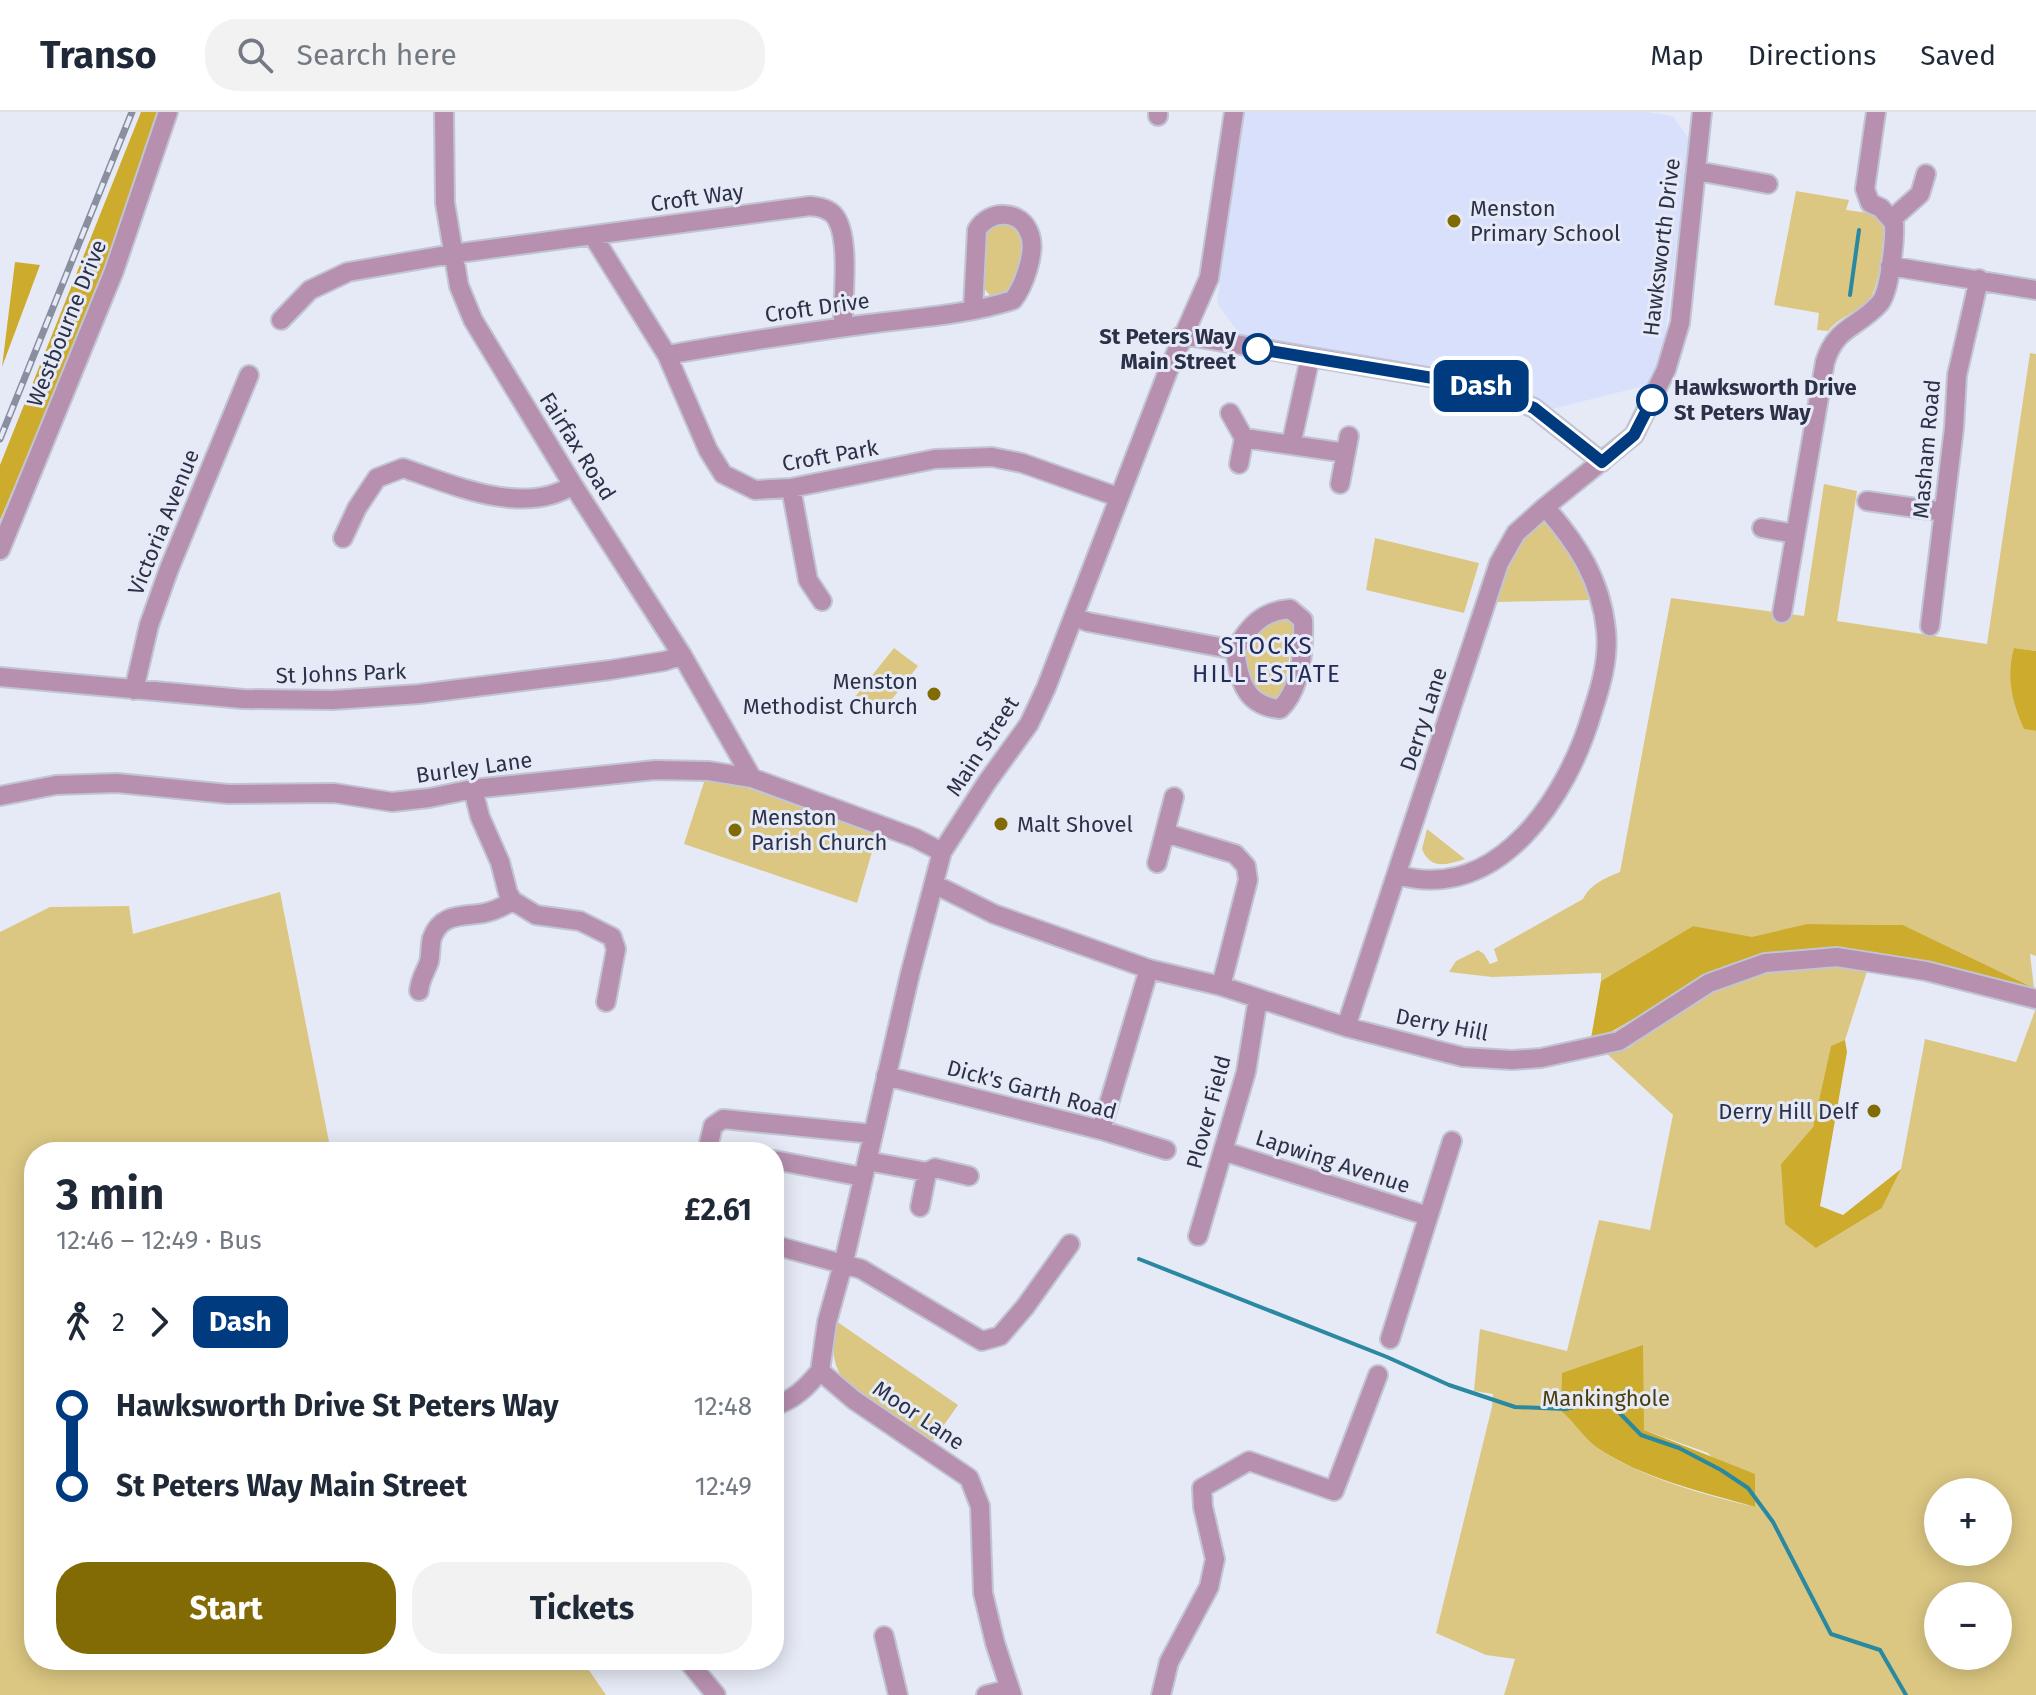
<!DOCTYPE html>
<meta charset="utf-8">
<style>
:root{--surface:#fff;--page:#f2f2f3;--text:#1f2937;--muted:#747a83;--line:#e0e1e3;--accent:#826b05}
body{margin:0;font-family:"Fira Sans",sans-serif;background:var(--page);color:var(--text);height:100vh;display:flex;flex-direction:column;font-size:30px;white-space:nowrap}
*{box-sizing:border-box;margin:0}
p{font-size:26px;color:var(--muted)}
.icon{flex:none;width:44px;height:44px;fill:none;stroke:currentColor;stroke-width:2;stroke-linecap:round;stroke-linejoin:round}
.map{position:relative;flex:1;overflow:hidden}
.details{position:absolute;left:24px;top:1030px;width:760px;height:528px;display:flex;flex-direction:column;background:var(--surface);border-radius:32px;box-shadow:0 4px 20px #0003}
.details>*{flex:none}
.badge{padding:0 16px;border-radius:12px;font-size:28px;line-height:52px}
.tools{position:absolute;left:1924px;top:1366px;display:grid;gap:16px}
.tools a{display:grid;place-items:center;width:88px;height:88px;border-radius:50%;background:var(--surface);box-shadow:0 4px 20px #0003;font-size:40px}
.map>.badge{position:absolute;translate:-50% -50%;box-shadow:0 0 0 4px #fff}
.legs{display:flex;align-items:center;gap:12px;height:88px;padding:0 32px;font-size:26px}
.legs p{margin-inline-start:auto}
.summary{display:flex;align-items:center;justify-content:space-between;height:136px;padding:0 32px}
h1{font-size:44px;font-weight:700;line-height:60px}
.button{display:flex;gap:16px;margin-top:auto;padding:16px 32px}
.button a{flex:1;height:92px;border-radius:32px;background:var(--accent);color:#fff;font-size:32px;font-weight:700;line-height:92px;text-align:center}
.button a+a{background:var(--page);color:var(--text)}
ul{padding:0 32px;list-style:none}
li{display:flex;align-items:center;gap:28px;height:80px;font-size:30px}
li i{display:grid;place-items:center;width:12px;height:100%;margin:0 10px;background:currentColor}
li i::after{content:'';width:20px;height:20px;margin:-10px;border:6px solid;border-radius:50%;background:var(--surface)}
li p{margin-inline-start:auto}
li:first-child i{background:linear-gradient(#0000 50%,currentColor 0)}
li:last-child i{background:linear-gradient(currentColor 50%,#0000 0)}
header{display:flex;align-items:center;gap:48px;box-sizing:border-box;height:112px;padding:0 40px;background:var(--surface);border-bottom:2px solid var(--line)}
header strong{font-size:38px}
nav{display:flex;gap:44px;margin-inline-start:auto;font-size:28px}
.search{width:560px;height:72px;background:var(--page);display:flex;align-items:center;gap:20px;box-sizing:border-box;padding:0 28px;border-radius:32px;color:var(--muted);font-size:30px}
.map>svg:first-child{display:block}
.built{fill:#d8e0fb}
.green{fill:#dbc782;fill-rule:evenodd}
.forest{fill:#cdab2d}
.lines{fill:none;stroke-linecap:round;stroke-linejoin:round}
.stream{stroke:#2a88a0;stroke-width:4}
.minor-casing{stroke:#c1c5d3;stroke-width:22}
.minor{stroke:#b790af;stroke-width:18}
.rail-casing{stroke:#898ea0;stroke-width:7}
.rail{stroke:#e6eaf6;stroke-width:4;stroke-dasharray:12;stroke-linecap:butt}
.line-1-casing{stroke:#fff;stroke-width:18}
.line-1{stroke:#003b80;stroke-width:12}
.poi-dot{fill:#826b05;stroke:#e6eaf6;stroke-width:3}
.stop-1-dot{fill:#fff;stroke:#003b80;stroke-width:4}
.labels{text-anchor:middle;stroke-width:6;stroke-linejoin:round;paint-order:stroke}
.street-label{font-size:22px;fill:#2b3149;stroke:#e6eaf6}
.poi-label{font-size:22px;fill:#2b3149;stroke:#e6eaf6;text-anchor:start}
.stop-label{font-size:22px;font-weight:bold;fill:#2b3149;stroke:#e6eaf6;text-anchor:end}
.park-label{font-size:22px;fill:#4a3d0a;stroke:#e6eaf6}
.neighbourhood-label{font-size:24px;letter-spacing:2px;fill:#232b5b;stroke:#e6eaf6}
</style>
<header>
<strong>Transo</strong>
<div class="search"><svg class="icon" aria-label="search" viewBox="0 0 24 24"><circle cx="10" cy="10" r="6"/><path d="M15 15l6 6"/></svg>Search here</div>
<nav><a>Map</a><a>Directions</a><a>Saved</a></nav>
</header>
<div class="map">
<svg width="2036" height="1583" viewBox="0 0 2036 1583">
<rect width="100%" height="100%" fill="#e6eaf6"/>
<path class="built" d="M1242,0H1647L1673,4L1690,28L1665,223L1655,262L1648,273L1548,298L1496,263L1290,234L1240,223L1217,191Z"/>
<path class="green" d="M1796,79L1849,88L1846,98L1876,102L1885,115C1882,132 1880,177 1868,189C1856,201 1839,205 1828,219L1817,218L1819,201L1774,193Z
M1006,109C1038,128 1019,152 1010,180L996,186C971,177 983,137 985,116Z
M2030,241L2036,242V539L2014,536L2024,617L2036,619V844L2030,842L2034,876L1903,813L1807,812L1752,826L1693,814L1601,869V861L1492,865L1449,860L1456,849L1478,838L1484,842L1490,852L1498,849L1494,837L1583,787C1590,772 1605,766 1620,760L1671,486L1804,504L1824,372L1857,379L1837,509L1987,532Z
M1543,411C1566,417 1583,467 1590,488L1495,490C1504,465 1512,416 1543,411Z
M1375,426L1479,451L1464,501L1366,478Z
M1290,506L1295,515L1285,569C1288,582 1278,589 1265,588L1245,564L1242,536L1270,507Z
M894,536L918,554L878,605L854,586Z
M705,667L742,674L877,723L857,791L684,732Z
M1427,717L1465,747C1448,753 1430,758 1422,737Z
M280,780L331,1040H34V1548H582L606,1583H0V820L50,795L129,794L133,822Z
M1772,856H1868L1845,928L1831,935L1813,1015L1781,1052L1816,1136L1882,1096L1901,1057L1925,927L2016,950L2036,896V1583H1504L1515,1547L1486,1543L1436,1521L1492,1295L1493,1282L1474,1279L1480,1217L1567,1239L1599,1108L1650,1118L1673,1003L1606,941L1629,936L1709,871ZM1561,1299L1644,1318L1708,1341L1755,1395C1704,1383 1639,1365 1596,1335C1583,1325 1574,1310 1561,1299ZM1938,1380H1998V1440H1938ZM1938,1484H1998V1544H1938Z
M836,1209L958,1293L932,1330L849,1274C830,1254 832,1235 836,1209Z"/>
<path class="forest" d="M141,0H160L109,150L0,408V353Z
M15,150L40,153L2,255Z
M2014,536L2036,539V619L2024,617C2012,590 2006,565 2014,536Z
M1807,812L1903,813L2034,876L1893,844L1838,837L1795,840L1722,856L1590,932L1601,869L1693,814L1752,825Z
M1845,928L1847,940L1820,1094L1843,1103L1901,1057L1882,1096L1816,1136L1785,1112L1781,1052L1813,1015L1831,934Z
M1643,1233L1644,1318L1755,1362V1395C1701,1379 1643,1367 1596,1335C1583,1325 1574,1310 1561,1299L1562,1261Z"/>
<g class="lines">
<path class="stream" d="M1850,183L1859,118
M1139,1147L1387,1245L1449,1273L1515,1295L1565,1297L1607,1288L1641,1323L1679,1336L1721,1358L1748,1376L1773,1410L1831,1522L1880,1538L1906,1583"/>
<g class="minor-casing">
<path id="minor" d="M444,0L445,91L459,174L473,208L573,373L682,543L752,666
M1158,4V0
M1697,59L1768,72
M1892,107L1920,82L1926,62
M593,124L667,243L708,338L723,362L755,378L791,376L935,347L992,345L1022,351L1118,385
M1890,154L2036,178
M281,208L310,178L348,160L452,142L810,94C819,95 826,96 833,102C852,122 842,188 843,215
M1182,223L1481,274L1534,296L1602,350
M667,243C734,231 801,221 868,212C915,206 967,203 1013,188C1024,174 1036,140 1030,123C1022,97 989,97 977,118L973,197
M1230,301L1244,326L1346,341
M1291,333L1310,246
M1239,352L1244,326
M1340,372L1349,324
M791,376L808,468L822,489
M1867,389L1944,400
M1762,416L1795,422
M343,426L357,396L377,366L403,356C454,373 523,405 573,373
M0,438L114,159L168,0
M1782,501L1825,250C1836,214 1858,216 1880,191C1890,179 1895,127 1894,111L1881,96L1870,91L1865,77L1876,0
M1074,505L1088,510L1235,538C1249,514 1262,499 1290,497L1303,508C1304,537 1302,576 1280,597C1245,594 1239,568 1235,538
M1930,514L1954,316L1957,263L1979,167
M0,565L243,587L333,588L419,582L610,558L665,549L682,543
M134,578L149,513L169,457L249,263
M473,677L480,705L500,750L508,781L513,789L536,803L580,809L612,825L616,837L606,890
M0,684L56,673L117,671L228,682L334,681L392,690L429,686L473,677L655,658L709,659L752,666L915,726L942,740
M1165,721L1235,742L1246,754L1248,768L1221,874
M1157,751L1174,685
M1398,763C1499,792 1568,683 1592,601C1601,574 1609,546 1606,518C1601,468 1577,431 1545,395
M934,772L994,802L1149,857L1221,874L1346,915L1463,945L1512,948L1541,946L1619,929L1709,871L1765,851L1837,845L1926,859L2036,887
M419,879C420,867 425,861 429,850C431,842 430,833 432,826C441,800 464,805 484,801C495,799 504,794 513,789
M1346,915L1499,451L1516,421L1545,395L1634,323L1666,258L1680,211L1702,0
M886,964L1101,1018L1166,1038
M1101,1018L1149,857
M709,1031L713,1014L723,1007L873,1022
M1223,1039L1428,1104
M774,1048L863,1065
M867,1049L927,1060L935,1056L969,1064
M920,1095L927,1060
M1198,1124L1246,960L1258,886
M774,1133L861,1157L982,1229L1000,1224L1025,1195L1070,1132
M1390,1227L1452,1029
M820,1259L827,1210L845,1145L910,862L942,740L987,670L1029,612L1046,576L1168,259L1209,166L1234,0
M820,1259L854,1288L969,1366L980,1394L983,1481L995,1531L1012,1583
M774,1294C794,1288 807,1275 820,1259
M884,1524L898,1583
M687,1548L716,1583
M986,1583L1010,1577
M1161,1583L1169,1550L1209,1475L1215,1447L1203,1395L1202,1376L1249,1349L1334,1379L1378,1263"/>
</g>
<use href="#minor" class="minor"/>
<g class="rail-casing">
<path id="rail" d="M0,327L132,0"/>
</g>
<use href="#rail" class="rail"/>
</g>
<g class="lines">
<g class="line-1-casing">
<path id="line-1" d="M1258,237L1481,274L1534,296L1602,350L1634,323L1652,288"/>
</g>
<use href="#line-1" class="line-1"/>
</g>
<g class="poi-dot">
<circle cx="1454" cy="109" r="8"/>
<circle cx="934" cy="582" r="8"/>
<circle cx="1001" cy="712" r="8"/>
<circle cx="735" cy="718" r="8"/>
<circle cx="1874" cy="999" r="8"/>
</g>
<g class="stop-1-dot">
<circle cx="1258" cy="237" r="14"/>
<circle cx="1652" cy="288" r="14"/>
</g>
<g class="labels">
<g class="street-label">
<text transform="translate(697 85) rotate(-8)" y="8">Croft Way</text>
<text transform="translate(1661 135) rotate(-83)" y="8">Hawksworth Drive</text>
<text transform="translate(817 195) rotate(-8)" y="8">Croft Drive</text>
<text transform="translate(66 211) rotate(-68)" y="8">Westbourne Drive</text>
<text transform="translate(578 334) rotate(58)" y="8">Fairfax Road</text>
<text transform="translate(1926 337) rotate(-85)" y="8">Masham Road</text>
<text transform="translate(830 343) rotate(-10)" y="8">Croft Park</text>
<text transform="translate(163 410) rotate(-68)" y="8">Victoria Avenue</text>
<text transform="translate(341 561) rotate(-2)" y="8">St Johns Park</text>
<text transform="translate(1423 607) rotate(-72)" y="8">Derry Lane</text>
<text transform="translate(982 634) rotate(-57)" y="8">Main Street</text>
<text transform="translate(474 655) rotate(-8)" y="8">Burley Lane</text>
<text transform="translate(1442 912) rotate(11)" y="8">Derry Hill</text>
<text transform="translate(1032 977) rotate(15)" y="8">Dick's Garth Road</text>
<text transform="translate(1208 1000) rotate(-75)" y="8">Plover Field</text>
<text transform="translate(1333 1049) rotate(18)" y="8">Lapwing Avenue</text>
<text transform="translate(919 1303) rotate(34)" y="8">Moor Lane</text>
</g>
<g class="poi-label">
<text x="1470" y="104">Menston<tspan x="1470" dy="25">Primary School</tspan></text>
<text x="918" y="577" text-anchor="end">Menston<tspan x="918" dy="25">Methodist Church</tspan></text>
<text x="751" y="713">Menston<tspan x="751" dy="25">Parish Church</tspan></text>
<text x="1017" y="720">Malt Shovel</text>
<text x="1858" y="1007" text-anchor="end">Derry Hill Delf</text>
</g>
<g class="stop-label">
<text x="1236" y="232">St Peters Way<tspan x="1236" dy="25">Main Street</tspan></text>
<text x="1674" y="283" text-anchor="start">Hawksworth Drive<tspan x="1674" dy="25">St Peters Way</tspan></text>
</g>
<g class="park-label">
<text x="1606" y="1294">Mankinghole</text>
</g>
<g class="neighbourhood-label">
<text x="1267" y="542">STOCKS<tspan x="1267" dy="28">HILL ESTATE</tspan></text>
</g>
</g>
</svg>
<div class="tools">
<a>+</a>
<a>−</a>
</div>
<b class="badge" style="left:1481px;top:274px;background:#003b80;color:#fff">Dash</b>
<section class="details">
<div class="summary"><div><h1>3 min</h1><p>12:46 – 12:49 · Bus</p></div><b>£2.61</b></div>
<div class="legs"><svg class="icon" aria-label="walk" viewBox="0 0 24 24"><circle cx="13" cy="4" r="2"/><path d="M13 8l-2 6 4 7M11 14l-3 7M7 12l3-4h3l4 4"/></svg>2<svg class="icon" aria-label="forward" viewBox="0 0 24 24"><path d="M9 5l7 7-7 7"/></svg><b class="badge" style="background:#003b80;color:#fff">Dash</b></div>
<ul>
<li><i style="color:#003b80"></i><b>Hawksworth Drive St Peters Way</b><p>12:48</p></li>
<li><i style="color:#003b80"></i><b>St Peters Way Main Street</b><p>12:49</p></li>
</ul>
<div class="button"><a>Start</a><a>Tickets</a></div>
</section>
</div>
